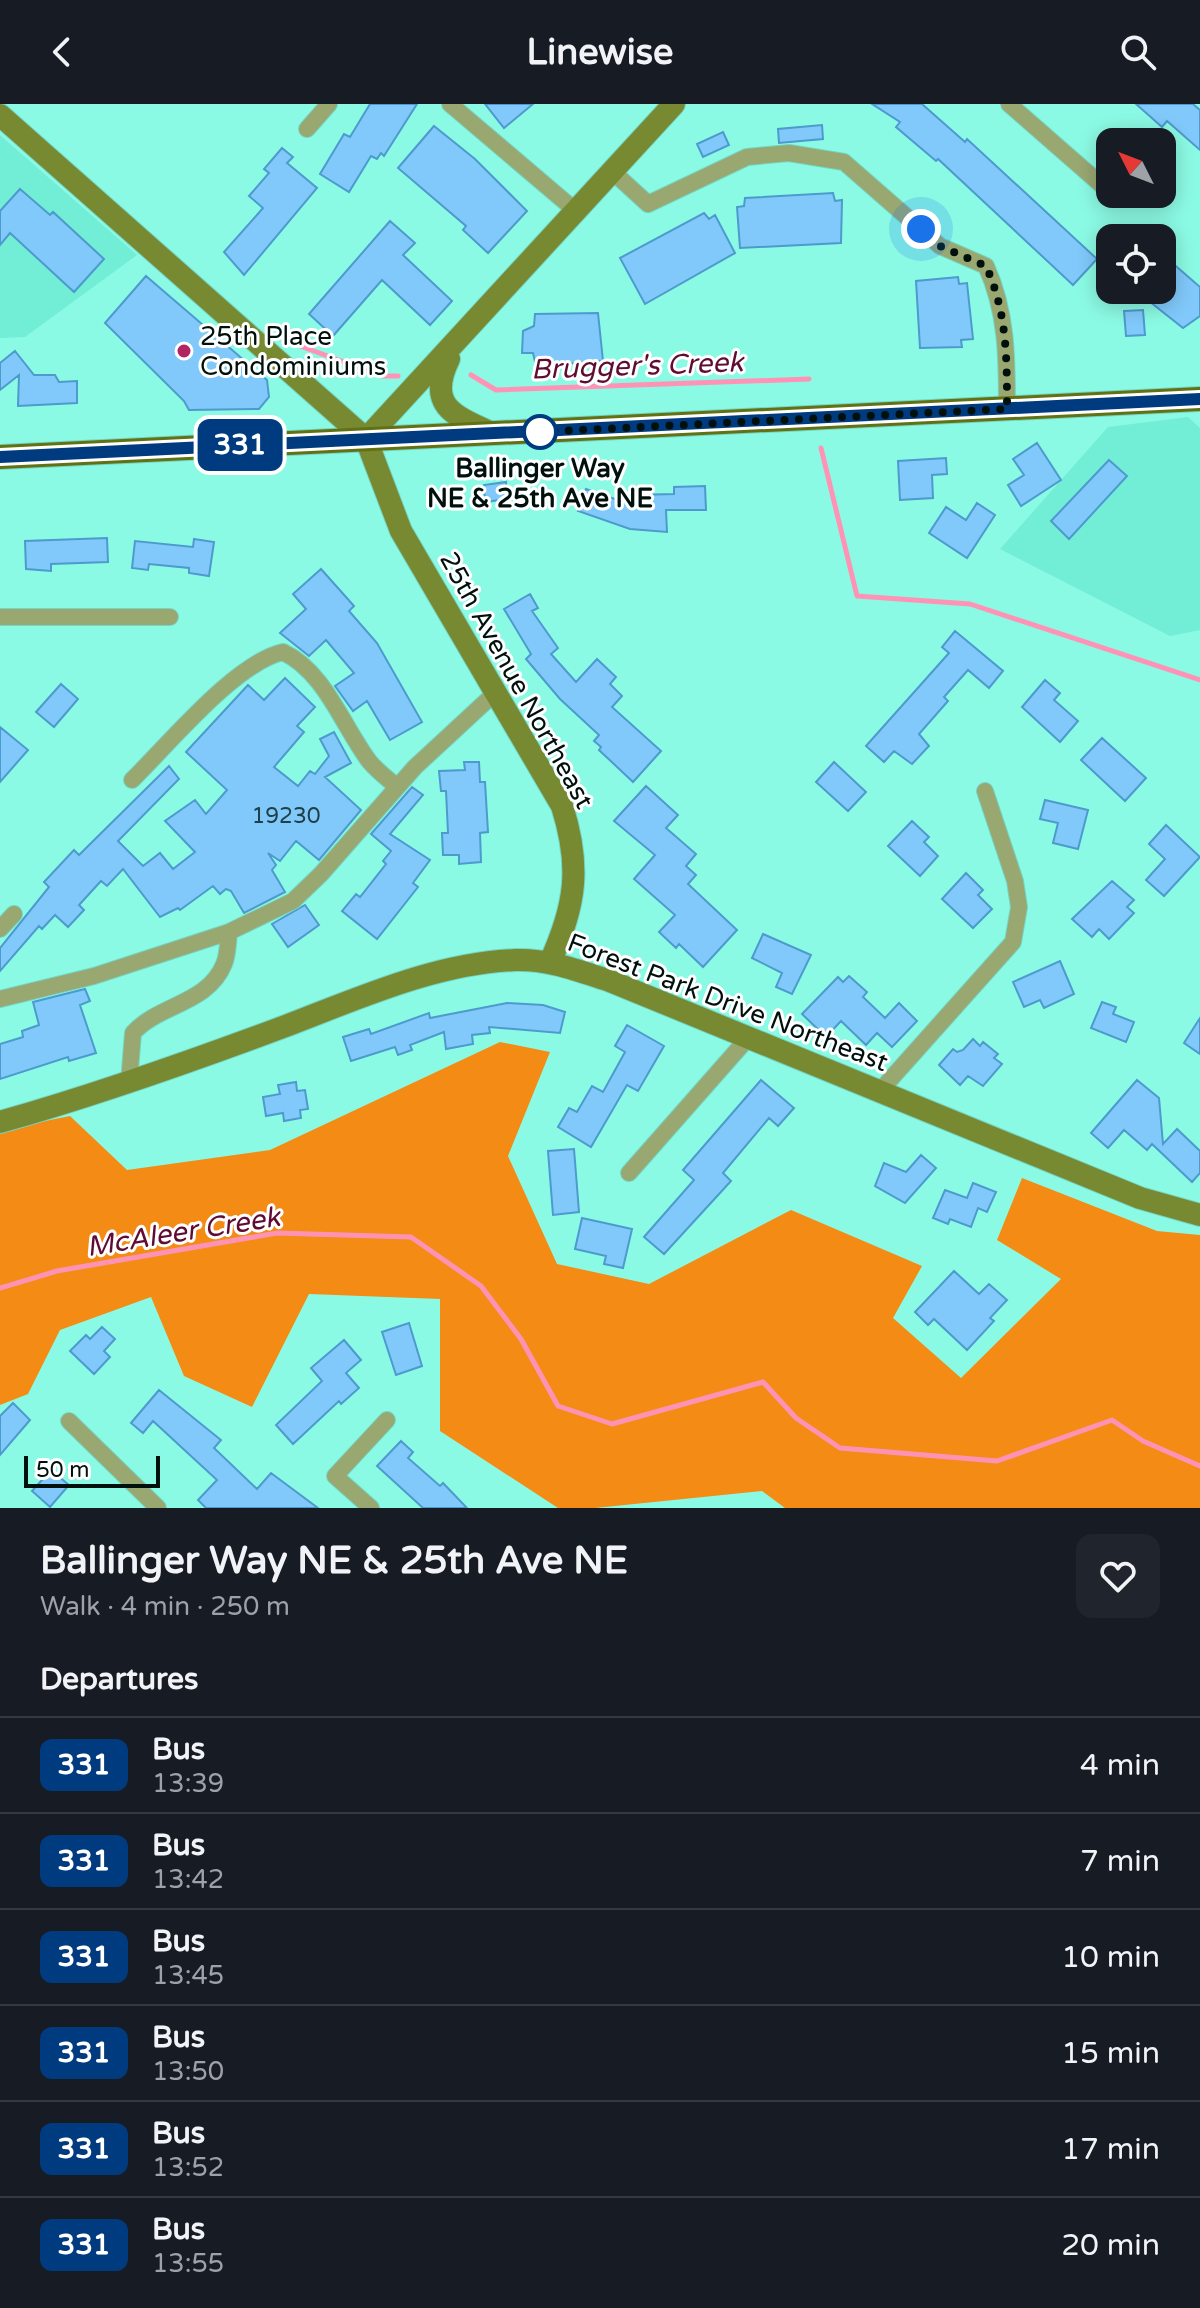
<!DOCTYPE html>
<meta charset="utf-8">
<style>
:root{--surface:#171b24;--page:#20242c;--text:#f1f3f6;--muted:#9ea1a6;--line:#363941}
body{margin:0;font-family:"Varela Round",sans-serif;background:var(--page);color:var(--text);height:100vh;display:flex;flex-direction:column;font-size:30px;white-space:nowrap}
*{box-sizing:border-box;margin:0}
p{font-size:26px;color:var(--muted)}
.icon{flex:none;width:44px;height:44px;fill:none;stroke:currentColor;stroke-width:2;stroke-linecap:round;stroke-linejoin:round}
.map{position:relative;height:1404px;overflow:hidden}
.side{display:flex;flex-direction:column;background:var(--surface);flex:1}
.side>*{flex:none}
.badge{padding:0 16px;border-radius:12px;font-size:28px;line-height:52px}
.needle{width:52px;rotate:312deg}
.tools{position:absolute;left:1096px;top:24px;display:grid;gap:16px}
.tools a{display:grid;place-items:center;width:80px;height:80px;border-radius:16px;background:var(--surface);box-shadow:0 4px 20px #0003;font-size:40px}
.scale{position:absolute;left:24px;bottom:20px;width:136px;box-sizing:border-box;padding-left:8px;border:4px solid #00110d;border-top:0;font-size:22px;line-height:28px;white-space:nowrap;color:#00110d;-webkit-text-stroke:6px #fff;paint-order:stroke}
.you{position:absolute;width:40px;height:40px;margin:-20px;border:6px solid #fff;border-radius:50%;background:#1a73e8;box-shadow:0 0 0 12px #1a73e833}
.map>.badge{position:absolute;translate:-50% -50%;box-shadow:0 0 0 4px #fff}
h2{padding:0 40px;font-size:30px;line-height:72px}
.round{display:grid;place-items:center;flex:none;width:84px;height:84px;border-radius:16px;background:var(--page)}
.headline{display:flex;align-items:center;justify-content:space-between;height:136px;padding:0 40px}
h1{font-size:38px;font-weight:700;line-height:60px}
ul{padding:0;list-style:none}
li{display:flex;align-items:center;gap:24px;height:96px;padding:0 40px;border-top:2px solid var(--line)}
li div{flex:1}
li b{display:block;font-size:30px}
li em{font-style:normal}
li .badge{min-width:88px;font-weight:700;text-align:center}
header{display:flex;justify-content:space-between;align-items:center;height:104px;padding:0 40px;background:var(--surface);font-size:36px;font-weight:700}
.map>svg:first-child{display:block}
.built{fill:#72edd6}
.forest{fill:#f48b14}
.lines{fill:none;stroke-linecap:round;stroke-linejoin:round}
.stream{stroke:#ff93b6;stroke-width:5}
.building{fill:#80c9fa;stroke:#4d9acd;stroke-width:2}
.street-casing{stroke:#75d5c2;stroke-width:18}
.secondary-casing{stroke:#75d5c2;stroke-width:24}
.primary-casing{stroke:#75d5c2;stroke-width:26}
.street{stroke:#99a771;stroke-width:16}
.secondary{stroke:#778931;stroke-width:22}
.primary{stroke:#617113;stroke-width:24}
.line-casing{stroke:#fff;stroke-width:18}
.line{stroke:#003b80;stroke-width:12}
.walk{stroke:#00110d;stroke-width:8;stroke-dasharray:0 14.4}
.poi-dot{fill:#b02562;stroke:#fff;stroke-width:3}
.stop-dot{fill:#fff;stroke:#003b80;stroke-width:4}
.labels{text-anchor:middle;stroke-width:6;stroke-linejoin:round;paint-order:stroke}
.number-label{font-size:22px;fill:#203f48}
.poi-label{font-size:26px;fill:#00110d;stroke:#fff;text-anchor:start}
.stop-label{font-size:26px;font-weight:bold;fill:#00110d;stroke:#fff}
.street-label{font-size:26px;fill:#00110d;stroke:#fff}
.water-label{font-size:28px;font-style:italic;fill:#600c32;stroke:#fff}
</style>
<header><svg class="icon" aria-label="back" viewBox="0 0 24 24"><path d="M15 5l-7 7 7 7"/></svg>Linewise<svg class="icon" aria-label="search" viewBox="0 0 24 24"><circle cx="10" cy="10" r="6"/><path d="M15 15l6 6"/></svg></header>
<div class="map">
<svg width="1200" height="1404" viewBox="0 0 1200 1404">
<rect width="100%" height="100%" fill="#8bfae4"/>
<path class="built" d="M0,31L137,151L25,233L0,234Z
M1188,313L1200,324V526L1170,532L1000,445L1108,323Z"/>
<path class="forest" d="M500,938L550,948L508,1052L557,1160L649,1180L791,1106L922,1162L893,1214L961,1274L1061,1175L997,1136L1022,1074L1157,1127L1200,1131V1404H785L762,1387L595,1404H558L440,1327V1195L309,1190L252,1303L184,1272L151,1193L60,1226L28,1290L0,1301V1026L70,1012L127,1066L270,1046Z"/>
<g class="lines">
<path class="stream" d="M284,236L382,272H398
M471,271L496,286L809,275
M821,344L857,492L970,500L1200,576
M0,1184L57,1167L277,1129L411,1133L481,1182L521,1235L558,1302L612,1320L763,1278L796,1314L840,1344L997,1357L1112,1316L1143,1337L1200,1362"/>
</g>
<path class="building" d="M370,0H417L384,52L381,49L377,55L371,52L349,88L320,70L344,30L350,33Z
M485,0H533L504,24Z
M872,0H922L965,38L967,35L1097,155L1073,181L938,55L936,57L896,23L900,18Z
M1136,0H1193L1200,6V46L1167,17L1162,23Z
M822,21L823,35L779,39L778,25Z
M434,22L475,55L527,107L488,149L463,126L466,122L398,64Z
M723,28L729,41L703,53L697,40Z
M282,44L293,53L287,59L317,84L244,171L224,148L263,104L249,92L269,69L264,65Z
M20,85L50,111L53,108L104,155L74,188L10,129L0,141V107Z
M833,89L835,97L842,96L841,139L740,144L737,103L744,102L745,94Z
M704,109L709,115L715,111L735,149L645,200L620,154Z
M390,117L415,139L403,151L452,197L430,221L382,176L333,232L309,210Z
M1162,150L1200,183V212L1183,224L1135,186H1162Z
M146,172L267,276L269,293L259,305L189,306L184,297L105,219Z
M958,173L959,180L967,179L973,235L961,236L962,243L920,244L916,177Z
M1143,206L1145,231L1126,232L1124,207Z
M598,209L603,257L536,262L533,249H522L523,227L534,222L535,210Z
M15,247L34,271H55L59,278L77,277V299L18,302L19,271L0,286V259Z
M1037,339L1061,376L1021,402L1008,381L1024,371L1013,355Z
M946,354L947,370L932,371L933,394L900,396L898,357Z
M1109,356L1127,372L1069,435L1051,417Z
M506,378L507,395L485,398L484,381Z
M705,382L706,406H666L667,428L630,425L578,407L586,385L635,402L634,391L674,390V383Z
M977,399L995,411L967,454L929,429L946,403L966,416Z
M107,434L108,458L51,460V467L26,465L25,437Z
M194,435L214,438L209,472L189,469V464L149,460L148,466L132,464L135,437L193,443Z
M321,465L354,502L349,507L377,539L422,618L390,636L367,597L353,607L335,582L354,569L326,536L309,552L280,529L306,505L293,490Z
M530,490L538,504L532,507L558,544L551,550L576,578L597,555L616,573L610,580L622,592L612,603L661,647L633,678L599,646L601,643L594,637L599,631L560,595L526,555L531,550L504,505Z
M955,527L1003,567L989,584L968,566L944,593L948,597L919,630L929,642L912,660L894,647L884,658L866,642L949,549L942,543Z
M285,574L315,603L297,622L304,628L274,663L298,682L310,667L315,670L329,652L320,635L334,628L351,659L325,673L361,706L319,756L296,737L280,757L268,749L276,761L272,766L285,788L244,809L231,787L226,785L220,790L213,782L180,806L178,804L160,813L123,765L107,782L101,777L79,801L84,806L68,823L55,811L42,825L39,822L0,867V844L49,783L44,778L74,746L79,751L169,662L179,675L118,737L143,762L160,749L173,765L195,748L165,717L195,696L206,710L227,686L186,648L248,581L264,596Z
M1045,576L1060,589L1054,596L1078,617L1060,638L1022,603Z
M61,580L78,595L54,623L36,608Z
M0,623L28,646L0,678Z
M1102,634L1146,674L1125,697L1081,656Z
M464,658H479L480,678H485L488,728L480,729L481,758L459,760V751H443L442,729H448L446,687H441L439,667L465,666Z
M834,658L866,688L848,707L816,678Z
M646,682L678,711L666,724L696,750L686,762L696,771L688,780L737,826L703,863L679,840L676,844L659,828L675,811L634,775L655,751L614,717Z
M412,683L423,691L390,730L430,756L413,779L418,783L377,835L342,807L356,790L360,793L386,760L383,757L391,747L371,730Z
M1045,696L1088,706L1078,745L1053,739L1058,719L1040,715Z
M912,717L929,733L924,738L938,752L920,772L888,742Z
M1166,721L1200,753L1164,792L1146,776L1165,755L1149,740Z
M966,769L983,786L978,791L992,805L973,824L942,795Z
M1112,777L1134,796L1127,803L1134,809L1109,835L1099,825L1092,833L1072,815Z
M305,801L319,821L288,843L272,820Z
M763,830L811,851L792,890L776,883L782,869L752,854Z
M1060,857L1074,890L1044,904L1040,896L1024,903L1013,878Z
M849,872L867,888L863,893L885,914L899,899L917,917L892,943L877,929L866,941L841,917L826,933L802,910L838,873L843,878Z
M85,885L90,897L80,901L96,949L69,957L68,953L0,975V940L23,933L22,927L39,921L33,898Z
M1102,898L1116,903L1113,910L1134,918L1126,938L1091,924Z
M507,899L543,901L565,908L560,929L489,923L490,929L472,931L473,940L446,945L444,928L410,941L412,946L398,951L395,943L351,957L343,933L369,925L371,930L429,909L430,914Z
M1200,914V950L1184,939Z
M627,921L664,942L638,987L627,981L591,1043L558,1023L569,1004L577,1008L592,982L603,988L625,948L615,942Z
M973,935L980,942L983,938L998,950L994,954L1002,960L983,982L968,972L960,981L939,961L953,945L957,948L963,946Z
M761,976L794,1004L778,1022L769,1014L723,1069L731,1077L664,1150L644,1133L694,1076L683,1066Z
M1137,976L1159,994L1163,1040L1177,1025L1200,1047V1069L1192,1078L1152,1040L1147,1046L1124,1026L1108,1044L1091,1029Z
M296,978L297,987L305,986L308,1005L300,1006L301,1014L284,1017L283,1009L266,1012L263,993L280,990L278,981Z
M574,1045L579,1108L553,1111L548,1047Z
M921,1051L936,1064L905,1099L875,1082L884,1059L906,1068Z
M973,1079L996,1088L987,1108L978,1104L971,1123L950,1115L948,1120L933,1114L945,1086L967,1094Z
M582,1114L632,1125L623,1164L604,1160L606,1152L575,1145Z
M954,1167L979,1190L989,1180L1007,1196L990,1214L994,1217L967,1246L934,1215L928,1221L915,1208Z
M409,1219L422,1262L396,1271L382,1228Z
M102,1223L115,1235L104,1247L110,1253L94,1270L70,1247L86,1231L90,1235Z
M344,1236L361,1256L346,1269L359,1284L341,1300L339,1297L293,1340L276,1321L322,1277L311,1264Z
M159,1286L221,1336L214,1344L257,1385L271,1369L318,1404H206L198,1396L217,1376L153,1317L143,1329L131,1319Z
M13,1299L30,1316L0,1351V1312Z
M401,1337L413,1348L408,1354L440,1382L443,1379L467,1404H423L377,1362Z
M51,1366L69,1381L50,1403L32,1387Z"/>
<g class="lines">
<g class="street-casing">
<path id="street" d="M450,0L577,108
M1009,0L1105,84
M307,25L329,0
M613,68L648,100L747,53L789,49L844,58L940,142L986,162C1007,208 1007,254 1007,305
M0,513H170
M132,676C169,640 235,559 283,548C325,568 342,621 369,657C377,667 388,675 397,683
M0,825L14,810
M0,895L94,872L229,828L293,797L321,770L415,663L495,589
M129,978L133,929C159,900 208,900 224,860C228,851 228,838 229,828
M880,987L1013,838L1019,803L1015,777L985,687
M629,1069L748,934
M69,1317L158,1404
M371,1404L335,1372L387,1316"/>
</g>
<g class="secondary-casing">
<path id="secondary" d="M0,11L366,335L401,427L562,702C581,762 576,801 550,858
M449,255C426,302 454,312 494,330
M366,335L674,0
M0,1018C96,991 189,958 283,923C357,895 435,859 516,856C549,855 579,867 610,877L1140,1094L1200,1111"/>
</g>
<g class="primary-casing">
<path id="primary" d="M0,353L1200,295"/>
</g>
<use href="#street" class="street"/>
<use href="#secondary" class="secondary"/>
<use href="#primary" class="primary"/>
</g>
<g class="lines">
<g class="line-casing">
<path id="line" d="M0,353L1200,295"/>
</g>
<use href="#line" class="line"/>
<path class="walk" d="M540,328L1007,305C1007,254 1007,208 986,162L940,142L921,125"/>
</g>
<circle class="poi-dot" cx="184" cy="247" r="8"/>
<circle class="stop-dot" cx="540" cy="328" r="16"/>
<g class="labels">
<g class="number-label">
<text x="286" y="719">19230</text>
</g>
<g class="poi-label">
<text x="200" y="241">25th Place<tspan x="200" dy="30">Condominiums</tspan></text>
</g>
<g class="stop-label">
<text x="540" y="373">Ballinger Way<tspan x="540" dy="30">NE &amp; 25th Ave NE</tspan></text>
</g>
<g class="street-label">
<text transform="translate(517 576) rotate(61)" y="9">25th Avenue Northeast</text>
<text transform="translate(728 898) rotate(21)" y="9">Forest Park Drive Northeast</text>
</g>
<g class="water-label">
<text transform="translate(637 261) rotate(-2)" y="10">Brugger's Creek</text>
<text transform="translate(183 1127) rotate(-9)" y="10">McAleer Creek</text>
</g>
</g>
</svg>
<div class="tools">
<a><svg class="needle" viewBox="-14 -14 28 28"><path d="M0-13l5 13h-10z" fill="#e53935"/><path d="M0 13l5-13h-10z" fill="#9ea1a6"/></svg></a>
<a><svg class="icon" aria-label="locate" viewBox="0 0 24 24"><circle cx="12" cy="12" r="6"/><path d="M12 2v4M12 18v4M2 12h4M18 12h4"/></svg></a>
</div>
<div class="scale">50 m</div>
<div class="you" style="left:921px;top:125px"></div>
<b class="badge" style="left:240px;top:341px;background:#003b80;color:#fff">331</b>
</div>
<section class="side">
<div class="headline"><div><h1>Ballinger Way NE &amp; 25th Ave NE</h1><p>Walk · 4 min · 250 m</p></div><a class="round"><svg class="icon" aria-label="heart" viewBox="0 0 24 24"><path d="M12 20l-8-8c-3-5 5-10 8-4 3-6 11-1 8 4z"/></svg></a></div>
<h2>Departures</h2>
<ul>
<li><span class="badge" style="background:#003b80;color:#fff">331</span><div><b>Bus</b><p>13:39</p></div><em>4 min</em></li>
<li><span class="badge" style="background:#003b80;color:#fff">331</span><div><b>Bus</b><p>13:42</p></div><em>7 min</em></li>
<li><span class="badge" style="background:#003b80;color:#fff">331</span><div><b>Bus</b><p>13:45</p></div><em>10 min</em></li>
<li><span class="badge" style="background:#003b80;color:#fff">331</span><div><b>Bus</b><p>13:50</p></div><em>15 min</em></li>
<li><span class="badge" style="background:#003b80;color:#fff">331</span><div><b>Bus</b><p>13:52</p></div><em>17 min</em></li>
<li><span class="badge" style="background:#003b80;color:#fff">331</span><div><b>Bus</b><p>13:55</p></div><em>20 min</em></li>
</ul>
</section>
